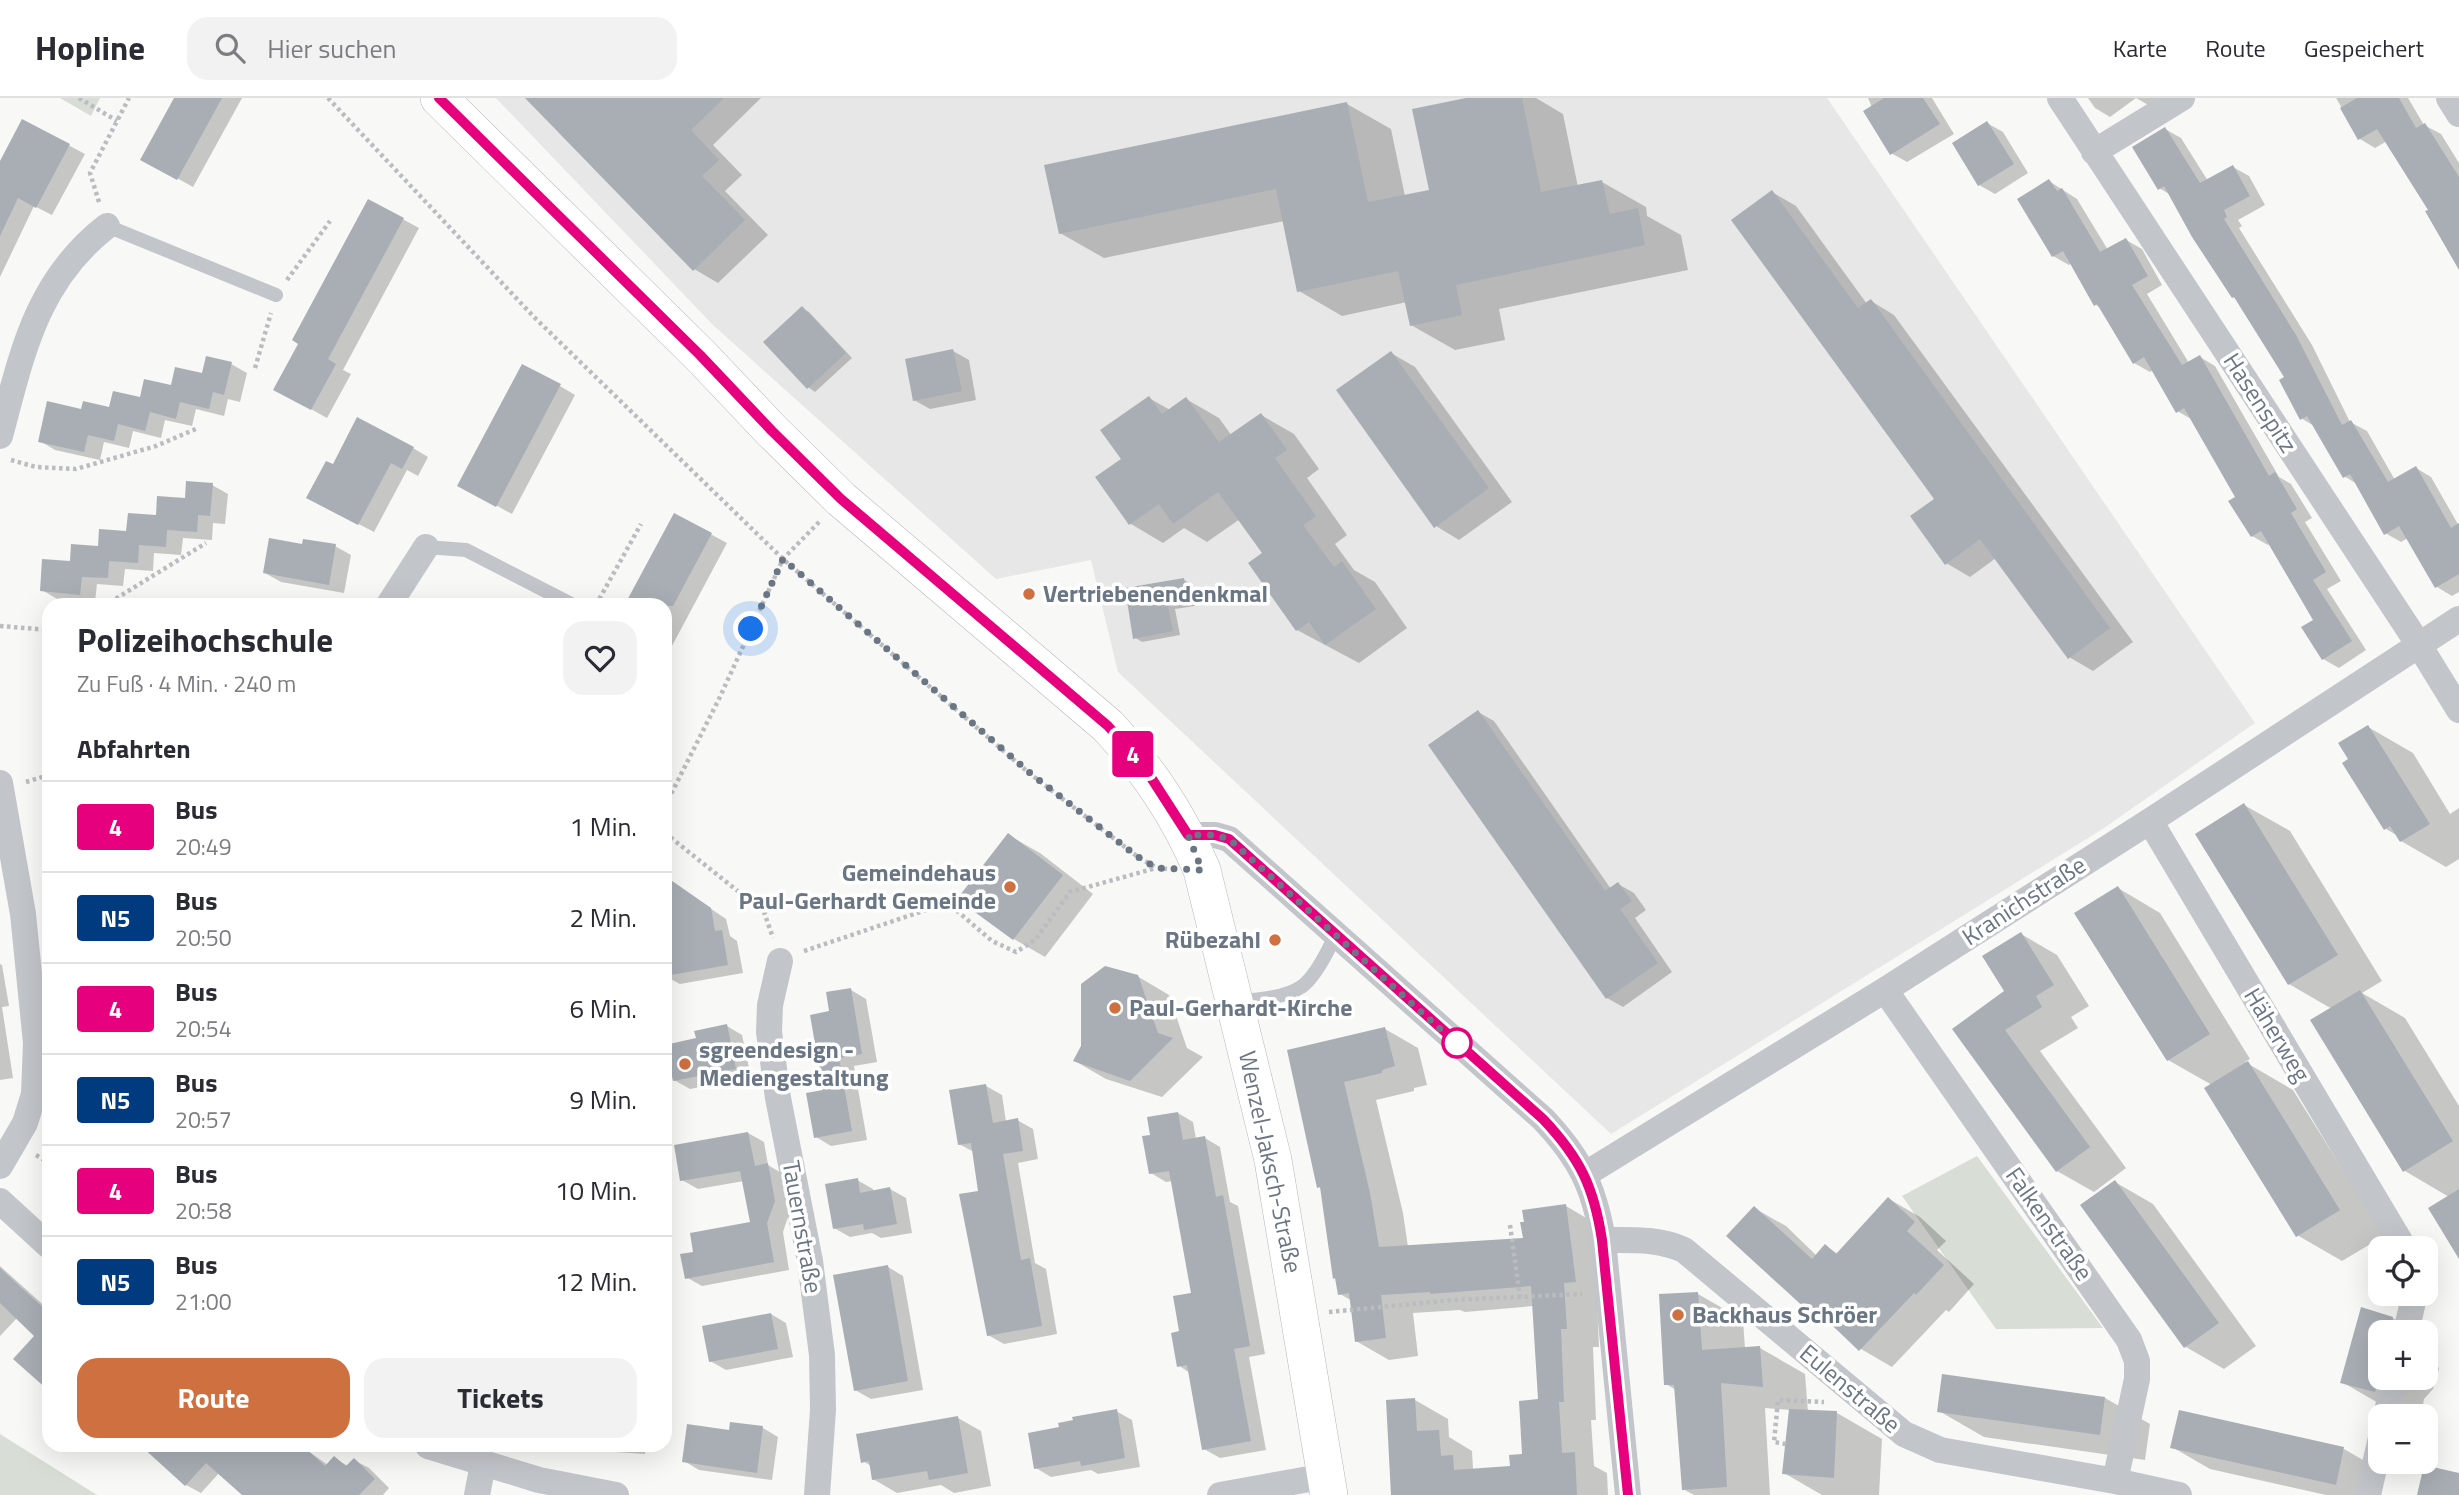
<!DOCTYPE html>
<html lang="de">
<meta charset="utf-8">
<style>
:root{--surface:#fff;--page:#f2f2f3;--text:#2b2b33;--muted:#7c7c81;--line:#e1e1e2;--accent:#cf7040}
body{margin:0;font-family:"Titillium Web",sans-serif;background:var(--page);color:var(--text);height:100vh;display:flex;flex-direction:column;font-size:26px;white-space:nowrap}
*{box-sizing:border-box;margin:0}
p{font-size:23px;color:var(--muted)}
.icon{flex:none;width:38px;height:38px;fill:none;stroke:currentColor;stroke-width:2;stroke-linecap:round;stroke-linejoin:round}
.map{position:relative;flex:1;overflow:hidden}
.details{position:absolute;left:42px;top:500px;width:630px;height:854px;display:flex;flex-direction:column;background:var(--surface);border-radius:21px;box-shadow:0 7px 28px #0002}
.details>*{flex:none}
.badge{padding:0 14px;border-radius:5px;font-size:24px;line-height:46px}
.tools{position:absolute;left:2368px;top:1138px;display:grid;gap:14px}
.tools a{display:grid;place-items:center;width:70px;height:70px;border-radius:14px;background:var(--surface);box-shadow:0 7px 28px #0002;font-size:35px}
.you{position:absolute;width:35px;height:35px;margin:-18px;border:5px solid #fff;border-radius:50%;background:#1a73e8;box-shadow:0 0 0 10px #1a73e833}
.map>.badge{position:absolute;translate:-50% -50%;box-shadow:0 0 0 4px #fff}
h2{padding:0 35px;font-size:26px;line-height:63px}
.round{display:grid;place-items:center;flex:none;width:74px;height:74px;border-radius:21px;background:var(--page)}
.overview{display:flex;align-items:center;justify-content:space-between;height:119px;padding:0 35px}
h1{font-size:33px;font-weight:700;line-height:52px}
.button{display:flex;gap:14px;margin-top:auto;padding:14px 35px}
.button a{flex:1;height:80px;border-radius:21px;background:var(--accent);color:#fff;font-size:28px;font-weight:700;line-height:80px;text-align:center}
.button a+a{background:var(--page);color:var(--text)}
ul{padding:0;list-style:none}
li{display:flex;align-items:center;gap:21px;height:91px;padding:0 35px;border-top:2px solid var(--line)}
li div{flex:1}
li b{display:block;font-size:26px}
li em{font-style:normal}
li .badge{min-width:77px;font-weight:700;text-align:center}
header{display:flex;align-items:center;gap:42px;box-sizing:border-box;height:98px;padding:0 35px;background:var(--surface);border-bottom:2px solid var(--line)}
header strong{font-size:33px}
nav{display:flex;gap:38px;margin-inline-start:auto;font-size:24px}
.search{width:490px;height:63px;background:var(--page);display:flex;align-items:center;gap:18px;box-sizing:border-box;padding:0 24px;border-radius:21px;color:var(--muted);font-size:26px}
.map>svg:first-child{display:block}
.built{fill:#e6e7e6}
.green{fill:#d8ddd6}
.shadow{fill:#0003}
.building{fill:#a8aeb4}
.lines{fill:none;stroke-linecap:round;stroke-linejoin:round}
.secondary-casing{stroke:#b3b7bc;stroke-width:38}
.path{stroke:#babcbf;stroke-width:4.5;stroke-dasharray:3.5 3.5;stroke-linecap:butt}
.lane{stroke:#c2c5c9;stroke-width:14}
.street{stroke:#c2c5c9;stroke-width:26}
.secondary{stroke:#fff;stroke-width:37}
.line-casing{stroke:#fff;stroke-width:16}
.line{stroke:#e6007e;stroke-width:10}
.walk{stroke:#6b7684;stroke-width:7;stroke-dasharray:0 12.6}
.poi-dot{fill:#cf7040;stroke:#fff;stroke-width:2.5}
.stop-dot{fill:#fff;stroke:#e6007e;stroke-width:3.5}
.labels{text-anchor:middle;stroke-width:7;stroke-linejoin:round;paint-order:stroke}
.street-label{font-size:24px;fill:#6b7684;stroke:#fff}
.poi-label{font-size:24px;font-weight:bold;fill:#6b7684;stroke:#fff;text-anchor:start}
</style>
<header>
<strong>Hopline</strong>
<div class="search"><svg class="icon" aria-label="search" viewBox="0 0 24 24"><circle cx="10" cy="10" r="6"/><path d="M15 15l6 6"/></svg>Hier suchen</div>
<nav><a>Karte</a><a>Route</a><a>Gespeichert</a></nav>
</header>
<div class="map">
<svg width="2459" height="1397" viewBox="0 0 2459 1397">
<rect width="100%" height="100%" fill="#f8f8f6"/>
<path class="built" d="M496,0H1827L2255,625L2101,732L1611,1036L1118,574L1091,462L996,481L713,227Z"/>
<path class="green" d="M60,0H100L91,18Z
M1977,1058L2103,1230L1996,1231L1902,1098Z
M0,1335V1336L97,1397H0Z"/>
<path class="shadow" d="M176,0H242L193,89L143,61Z
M528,0H761L713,47L742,77L725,93L768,137L718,185L694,171Z
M1475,0H1536L1563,16L1578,89L1602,84L1646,109L1647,118L1681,137L1688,172L1499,211L1505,242L1455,252L1411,227L1407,204L1342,218L1299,193L1284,123L1104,160L1060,135L1347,6L1391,31L1405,98L1431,93Z
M1868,0H1932L1954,36L1907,64L1891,55Z
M2088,0H2136L2110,19L2095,10Z
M2136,0H2161L2150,8Z
M2336,0H2408L2424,27L2441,36L2459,65V156L2387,43L2375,50L2360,41Z
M23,23L85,56L52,117L34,108L0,179V67Z
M1987,25L2003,34L2028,75L1995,96L1979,87Z
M2165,31L2181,40L2208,83L2233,69L2249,78L2265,107L2238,122L2242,128L2239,130L2312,247L2350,324L2367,333L2395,382L2416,370L2431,379L2459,428V494L2452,498L2437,489L2408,440L2401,444L2385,435L2357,386L2344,378L2314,328L2301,320L2287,280L2237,201L2233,199L2171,97L2159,90Z
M2049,83L2077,101L2108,152L2126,142L2142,151L2162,187L2147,196L2189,265L2200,259L2215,268L2279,379L2291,386L2312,420L2305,424L2341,483L2327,491L2366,552L2339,570L2323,561L2315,522L2270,445L2268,447L2252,438L2237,399L2193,322L2177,313L2153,272L2150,274L2134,265L2101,210L2096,207L2072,165L2069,167L2053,158L2019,101Z
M1772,94L1796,108L1867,206L1871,203L1894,217L2133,544L2093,573L2069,559L1996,460L1970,479L1946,465L1937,401Z
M369,103L419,130L343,272L351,276L327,320L291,300Z
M802,210L809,214L852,260L815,294L808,289Z
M953,253L969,262L976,302L930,311L914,302Z
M1391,255L1415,269L1512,404L1459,442L1436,428Z
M231,266L247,275L240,304L228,301L224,318L196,311L192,328L165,322L161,340L133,333L129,350L104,344L100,362L55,352L40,343L82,313L110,311Z
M560,288L575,297L512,416L475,396Z
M1149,300L1170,312L1186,301L1219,320L1232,338L1261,317L1294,336L1319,371L1307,380L1347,437L1335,446L1354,472L1375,484L1407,530L1359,565L1297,532L1264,455L1240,421L1207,444L1184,430L1163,445L1131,426L1123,362Z
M413,350L428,359L418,378L407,372L374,434L324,408L334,369Z
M212,387L228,396L225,426L213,425L212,442L183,440L181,457L154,455L153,473L125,471L123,488L97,486L95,504L57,501L42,492L72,464Z
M675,417L727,445L665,561V508Z
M304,448H335L351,457L344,495L281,484L265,475Z
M1184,482L1191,486L1195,508L1175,511L1180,537L1142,544L1134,539Z
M1478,614L1494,623L1611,791L1618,786L1634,795L1646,812L1635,820L1672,874L1623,909L1607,900Z
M2368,629L2413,655L2450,716L2459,710V761L2446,769L2401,743L2398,738L2386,731L2350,662Z
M2244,707L2290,733L2382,883L2362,895L2405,920L2459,1008V1157L2449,1099L2405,1073L2332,911L2289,886Z
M1008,737L1040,755L1093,796L1045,859L1014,841Z
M670,783L726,821L730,838L737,843L743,875L680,886L665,878V790Z
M2118,790L2160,815L2250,961L2245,964L2293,992L2384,1138L2342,1163L2297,1137L2212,987L2168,962Z
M2021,836L2057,857L2089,908L2071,919L2078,930L2040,953L2126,1070L2094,1094L2057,1073L1954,931L2006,893Z
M0,866L2,867L9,908L2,909L13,980L0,982Z
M1137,878L1169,897L1187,950L1203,959L1162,999L1106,981L1075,963Z
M851,892L866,901L877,964L854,968L867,1042L831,1048L816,1039L825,993L831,915Z
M727,928L742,937L751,979L690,991L674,982L698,942Z
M1385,931L1418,950L1427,987L1414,990V993L1376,1002L1403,1115L1408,1149L1525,1142L1566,1108L1598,1127L1597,1203L1599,1249H1593L1596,1322H1591L1594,1368L1607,1375L1608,1397H1393L1415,1302L1448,1321L1449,1339L1472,1353L1473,1371L1511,1370L1524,1358L1540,1303L1534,1208L1465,1214L1460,1212L1413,1215L1418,1258L1389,1262L1356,1243L1352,1203L1340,1196L1322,1091L1319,1089L1289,953Z
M986,988L1002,997L1006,1024L1017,1022L1033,1031L1038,1061L1018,1065L1035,1165L1046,1171L1057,1236L1004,1246L988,1237L980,1094L974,1054L959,1046Z
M1178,1015L1193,1024L1196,1041L1205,1040L1220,1049L1230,1104L1238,1108L1265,1256L1249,1259L1266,1352L1220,1360L1204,1351L1190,1275L1178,1267L1181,1235L1193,1197L1173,1083L1166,1084L1151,1075L1152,1039Z
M748,1035L764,1044L768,1067L783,1076L790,1113L783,1134L789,1172L702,1188L686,1179L695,1155L752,1126L744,1083L698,1091L682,1082Z
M857,1082L873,1091L874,1094L890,1091L906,1100L912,1135L881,1140L872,1135L850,1139L834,1130Z
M2115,1084L2153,1106L2256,1248L2224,1271L2186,1249L2083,1108Z
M1889,1101L1920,1119L1946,1143L1937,1152L1974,1186L1949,1214L1946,1212L1892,1269L1861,1251L1835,1227L1810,1213L1754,1110L1786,1128L1817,1158L1826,1148L1838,1156Z
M0,1168L49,1212V1288L36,1238L17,1220L0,1238Z
M888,1169L903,1178L923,1292L871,1301L855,1292Z
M1698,1196L1743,1222L1745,1251L1760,1250L1805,1276L1808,1314L1837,1315L1882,1341L1879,1397H1822L1784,1375L1791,1312L1765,1310L1770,1397H1694L1683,1391L1676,1292L1666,1286Z
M2362,1212L2393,1220L2416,1234H2380V1279H2426V1239L2438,1246L2435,1258L2439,1271L2433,1291L2424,1301L2421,1318L2387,1310L2342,1284Z
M771,1216L786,1225L793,1259L726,1272L710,1263Z
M2105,1300L2150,1326L2145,1362L1984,1339L1939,1313Z
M1116,1313L1132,1322L1140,1369L1098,1376L1091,1372L1051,1379L1036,1370L1061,1331Z
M2180,1314L2344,1351L2382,1373L2377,1397H2326L2210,1371L2172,1349Z
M958,1320L981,1333L991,1388L954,1395L941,1387L897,1395L873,1381L871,1368L863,1363Z
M732,1326L763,1330L778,1339L772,1382L699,1372L684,1363L731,1334Z
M143,1348H283L296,1360L305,1351L328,1367L334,1360L348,1368L354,1362L369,1370L389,1390L383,1397H245L220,1374L201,1395L186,1387Z
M577,1348H646L645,1356L585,1352Z"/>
<path class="building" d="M174,0H222L177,82L140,62Z
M525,0H724L691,32L719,62L702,78L745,122L693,173Z
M1466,0H1522L1541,94L1602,82L1610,116L1638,110L1645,147L1456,187L1462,217L1410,228L1398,173L1297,194L1276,91L1059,136L1044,67L1347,4L1368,104L1429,92L1412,11Z
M1884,0H1923L1940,26L1890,57L1863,13Z
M2357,0H2399L2416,30L2425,25L2459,79V172L2425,113L2428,112L2377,31L2358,42L2340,10Z
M22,21L70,46L36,110L18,100L0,138V63Z
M1987,23L2014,66L1978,88L1952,45Z
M2165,29L2200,85L2233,67L2250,98L2224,112L2227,119L2224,121L2296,237L2342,327L2351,322L2388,384L2416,368L2451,430L2459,425V476L2435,490L2399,428L2384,437L2350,376L2343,380L2307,318L2300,322L2279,282L2284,279L2234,199L2232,200L2192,139L2164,88L2158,92L2132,49Z
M2049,81L2057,93L2062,90L2100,154L2126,140L2148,178L2132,187L2182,267L2200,257L2269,378L2275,374L2297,411L2291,415L2326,474L2313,482L2352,543L2322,562L2301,529L2313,522L2261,433L2251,439L2228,403L2235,399L2184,310L2176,315L2144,259L2133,266L2097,206L2094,208L2063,153L2052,159L2017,101Z
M1772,92L1858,210L1871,201L2110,530L2068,561L1980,441L1945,467L1910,418L1934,401L1731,122Z
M368,101L404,120L328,261L336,266L311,312L273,292L298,246L292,242Z
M802,208L846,255L807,291L763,244Z
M953,251L962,293L913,303L905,261Z
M1391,253L1489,390L1434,430L1336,292Z
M206,258L232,264L224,297L213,294L209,311L180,304L176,321L150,314L145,333L118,326L114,343L88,337L84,354L38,344L47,303L81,311L83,303L109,309L113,293L140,299L144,281L171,287L175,269L202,275Z
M522,266L561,286L496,409L457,388Z
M1149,298L1162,316L1186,299L1219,344L1261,315L1287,352L1275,360L1316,418L1303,427L1334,469L1342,463L1376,511L1325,547L1309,524L1296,533L1248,465L1262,455L1218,394L1173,426L1159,406L1129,427L1095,379L1121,361L1100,332Z
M357,319L414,349L402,371L391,365L358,427L306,400L326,363L333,366Z
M186,383L213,385L210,418L198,417L197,434L167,432L166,449L139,447L138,465L109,463L108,480L82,479L80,497L40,493L42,461L70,463L71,446L98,448L99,431L126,433L128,415L156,417L157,398L185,400Z
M674,415L712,435L673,508H624Z
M269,440L302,446L303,441L336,446L329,487L263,475Z
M1184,480L1188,504L1168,508L1173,533L1133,541L1125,490Z
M1478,612L1605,793L1618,784L1632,803L1620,811L1658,865L1606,901L1428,647Z
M2368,627L2430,726L2400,744L2390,728L2384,732L2342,665L2348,661L2338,645Z
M2244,705L2338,857L2288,887L2195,736Z
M1008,735L1063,777L1013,842L957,801Z
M665,778L711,810L715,833L722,832L728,867L665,878Z
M2118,788L2210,936L2167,963L2074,815Z
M2021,834L2054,887L2036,898L2042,909L2005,932L2090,1049L2056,1074L1952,931L2004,893L1982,858Z
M1105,868L1138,877L1158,935L1173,940L1130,983L1073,963L1081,948V886Z
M851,890L862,956L839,960L852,1033L814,1040L806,995L823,992L810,917L829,913L826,894Z
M2360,892L2453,1043L2403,1074L2310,922Z
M727,926L736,971L673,983L665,947L696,940L694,933Z
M1385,929L1395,968L1382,972V975L1344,984L1370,1095L1379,1149L1523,1140L1520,1124H1524L1522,1112L1566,1106L1576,1184L1564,1185L1567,1231H1561L1564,1304H1559L1562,1355L1575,1354L1577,1397H1391L1386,1302L1415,1300L1417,1333L1439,1332L1441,1358L1453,1357L1454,1372L1510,1368L1509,1357L1522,1356L1519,1303L1538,1301L1531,1188L1430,1196V1194L1381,1197L1386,1240L1355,1244L1349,1195L1338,1197L1335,1180L1333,1181L1320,1089L1317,1090L1287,952Z
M2248,963L2340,1112L2296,1139L2204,990Z
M986,986L993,1025L1018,1020L1023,1053L1003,1056L1021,1162L1030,1160L1042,1228L987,1238L959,1096L978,1093L971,1045L958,1047L949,992Z
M1178,1014L1183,1042L1205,1038L1216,1099L1223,1097L1250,1248L1234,1251L1251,1343L1202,1352L1187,1267L1177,1269L1171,1235L1179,1233L1173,1198L1191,1195L1169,1073L1149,1076L1142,1038L1150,1037L1147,1019Z
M748,1034L755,1068L768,1065L775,1103L767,1125L774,1164L685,1181L680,1156L693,1154L690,1135L750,1124L740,1073L680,1083L674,1047Z
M858,1080L860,1095L890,1089L897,1126L864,1132L863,1126L833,1131L825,1086Z
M2115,1082L2219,1225L2184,1250L2080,1107Z
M2459,1091V1161L2428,1110Z
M1888,1099L1915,1124L1907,1133L1944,1167L1916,1197L1914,1195L1859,1253L1813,1209L1809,1214L1726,1138L1754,1108L1812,1161L1825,1146L1836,1156Z
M888,1167L908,1283L854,1293L833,1177Z
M0,1170L49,1215V1293L13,1261L34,1238L0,1205Z
M1698,1194L1702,1252L1760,1248L1763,1289L1721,1285L1727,1389L1682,1392L1674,1287H1664L1659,1196Z
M2361,1209L2393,1219L2391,1234H2380V1275L2375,1294L2340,1285Z
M771,1215L778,1251L709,1264L702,1228Z
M1942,1276L2105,1299L2100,1337L1937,1314Z
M1117,1311L1125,1360L1081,1368L1080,1363L1034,1371L1028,1335L1059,1329L1058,1325L1073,1322L1072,1319Z
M1789,1311L1837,1313L1834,1380L1782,1376Z
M2179,1312L2344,1349L2336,1387L2170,1350Z
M958,1318L968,1375L929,1382L927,1373L872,1382L869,1363L861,1365L856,1336Z
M730,1324L763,1328L757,1375L682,1364L687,1326L729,1332Z
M141,1348H303L325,1368L334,1358L346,1368L354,1360L375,1381L359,1397H242L206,1365L185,1388Z
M2424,1367L2459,1375V1397H2417Z"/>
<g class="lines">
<g class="secondary-casing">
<path id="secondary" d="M439,0L700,257L772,333L841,401L1108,628C1149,673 1178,716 1202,772L1273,1062L1329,1397"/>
</g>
<path class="path" d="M79,0L117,23
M328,0L534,219L783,461L1029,675L1138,759L1157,770L1167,771
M99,104L90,75L129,0
M287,182L330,123
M255,270L271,215
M11,362L36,369L76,371L156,348L198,330
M596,507L641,426
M104,508L206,445
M0,528L49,532
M26,684L49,677
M665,708L719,601L783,461L821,422
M665,735L764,814L773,840
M804,853L941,807L956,812L992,843L1016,854L1035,842L1070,794L1156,770
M36,1057L49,1065
M1510,1127L1520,1199L1582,1196
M1329,1214L1453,1202L1520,1199
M1786,1346L1774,1344L1778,1302L1824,1304"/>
<path class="lane" d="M107,128L276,197
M426,449L466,452L575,508
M1236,904C1255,902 1285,900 1301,889C1315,880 1328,853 1335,838"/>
<path class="street" d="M2060,0L2419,547L2459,612
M2449,0L2459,16
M2094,54L2182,0
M0,338C22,256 36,183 107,128
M388,508L426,449
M0,685L23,816L36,945L34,996L25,1025L0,1068
M2150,723L2404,1150
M1188,737H1215L1229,741L1543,1021C1580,1060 1594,1089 1603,1142L1628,1397
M780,863L770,907L769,934L778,1000L810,1163L822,1257L823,1312L817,1397
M1885,892L2129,1242L2137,1263V1281L2115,1383
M1584,1077L1885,892L2150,723L2459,521
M0,1103L49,1148
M1603,1142C1631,1142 1658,1140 1684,1152L1904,1336L1940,1352L2115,1383L2179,1397
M2406,1234L2415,1195
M2386,1318L2395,1279
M428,1348L539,1382L616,1397
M477,1397L483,1366
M1220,1397L1326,1378
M2368,1397L2380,1344"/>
<use href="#secondary" class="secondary"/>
</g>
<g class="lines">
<g class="line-casing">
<path id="line" d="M439,0L700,257L772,333L841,401L1108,628L1143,667L1188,737H1215L1229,741L1543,1021C1580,1060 1594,1089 1602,1142L1628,1397"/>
</g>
<use href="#line" class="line"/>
<path class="walk" d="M751,531L783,461L1030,675L1138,759L1157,770L1202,772L1188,737H1215L1229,741L1458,947L1457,945"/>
</g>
<g class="poi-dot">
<circle cx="1029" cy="496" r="7"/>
<circle cx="1010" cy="789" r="7"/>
<circle cx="1275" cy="842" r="7"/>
<circle cx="1115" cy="910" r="7"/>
<circle cx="685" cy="966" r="7"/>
<circle cx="1678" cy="1217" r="7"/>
</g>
<circle class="stop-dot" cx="1457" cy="945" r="14"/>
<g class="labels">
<g class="street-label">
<text transform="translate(2260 305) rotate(57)" y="8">Hasenspitz</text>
<text transform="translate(2024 803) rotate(-33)" y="8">Kranichstraße</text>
<text transform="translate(2277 937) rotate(59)" y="8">Häherweg</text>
<text transform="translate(1270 1064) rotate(78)" y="8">Wenzel-Jaksch-Straße</text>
<text transform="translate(2049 1126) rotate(55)" y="8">Falkenstraße</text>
<text transform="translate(802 1129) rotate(80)" y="8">Tauernstraße</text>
<text transform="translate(1850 1291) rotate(40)" y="8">Eulenstraße</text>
</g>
<g class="poi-label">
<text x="1043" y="504">Vertriebenendenkmal</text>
<text x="996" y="783" text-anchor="end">Gemeindehaus<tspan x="996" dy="28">Paul-Gerhardt Gemeinde</tspan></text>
<text x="1261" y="850" text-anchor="end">Rübezahl</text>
<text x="1129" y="918">Paul-Gerhardt-Kirche</text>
<text x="699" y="960">sgreendesign -<tspan x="699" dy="28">Mediengestaltung</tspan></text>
<text x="1692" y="1225">Backhaus Schröer</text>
</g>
</g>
</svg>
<div class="tools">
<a><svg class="icon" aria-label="locate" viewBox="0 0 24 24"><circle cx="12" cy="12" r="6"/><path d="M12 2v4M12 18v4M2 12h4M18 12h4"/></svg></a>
<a>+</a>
<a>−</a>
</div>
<div class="you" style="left:751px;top:531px"></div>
<b class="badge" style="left:1133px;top:656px;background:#e6007e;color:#fff">4</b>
<section class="details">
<div class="overview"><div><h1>Polizeihochschule</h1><p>Zu Fuß · 4 Min. · 240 m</p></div><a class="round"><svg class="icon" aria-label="heart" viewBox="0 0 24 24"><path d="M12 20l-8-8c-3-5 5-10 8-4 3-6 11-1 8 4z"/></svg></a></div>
<h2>Abfahrten</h2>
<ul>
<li><span class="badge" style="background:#e6007e;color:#fff">4</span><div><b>Bus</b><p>20:49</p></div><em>1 Min.</em></li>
<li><span class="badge" style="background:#003b80;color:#fff">N5</span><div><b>Bus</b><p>20:50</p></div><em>2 Min.</em></li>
<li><span class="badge" style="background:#e6007e;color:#fff">4</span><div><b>Bus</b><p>20:54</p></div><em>6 Min.</em></li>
<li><span class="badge" style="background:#003b80;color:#fff">N5</span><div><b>Bus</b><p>20:57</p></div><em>9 Min.</em></li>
<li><span class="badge" style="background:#e6007e;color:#fff">4</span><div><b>Bus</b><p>20:58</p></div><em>10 Min.</em></li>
<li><span class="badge" style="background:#003b80;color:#fff">N5</span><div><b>Bus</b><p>21:00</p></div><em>12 Min.</em></li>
</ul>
<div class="button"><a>Route</a><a>Tickets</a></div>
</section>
</div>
